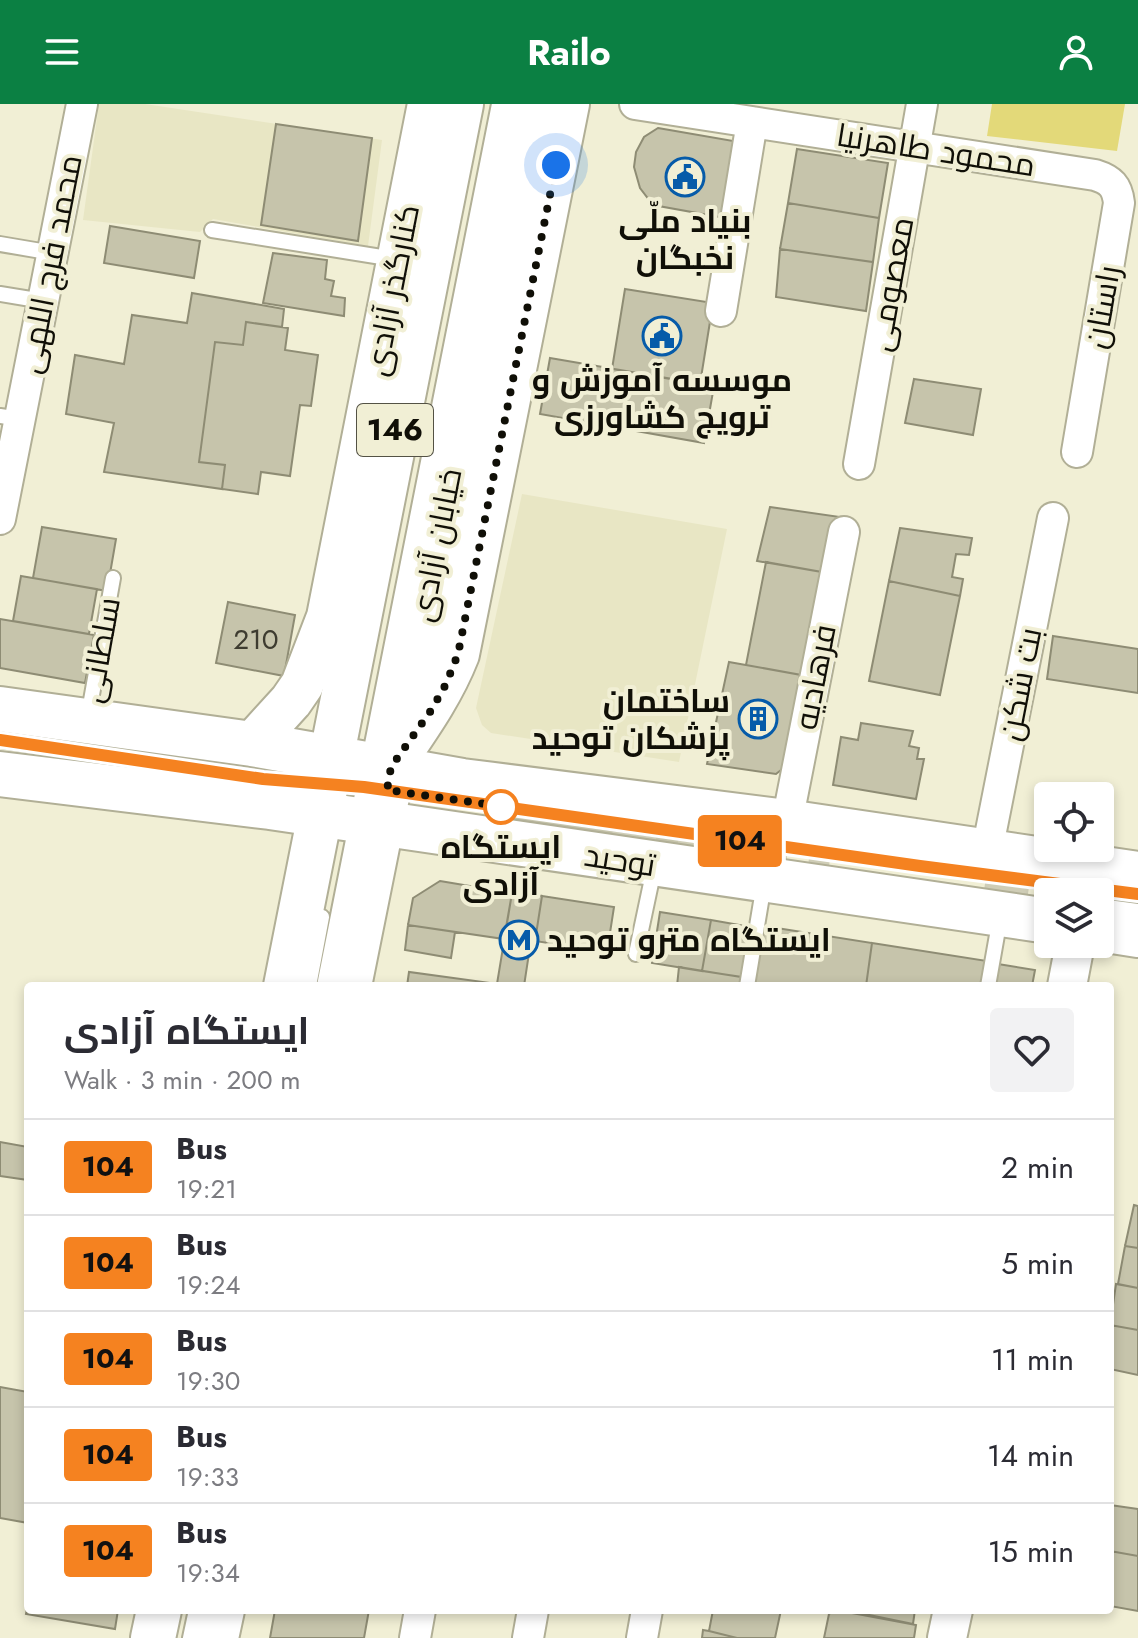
<!DOCTYPE html>
<meta charset="utf-8">
<style>
:root{--surface:#fff;--page:#f2f2f3;--text:#2b2b33;--muted:#7c7c81;--line:#e1e1e2;--accent:#0b8043}
body{margin:0;font-family:Jost,Cairo,sans-serif;background:var(--page);color:var(--text);height:100vh;display:flex;flex-direction:column;font-size:30px;white-space:nowrap}
*{box-sizing:border-box;margin:0}
p{font-size:26px;color:var(--muted)}
.icon{flex:none;width:44px;height:44px;fill:none;stroke:currentColor;stroke-width:2;stroke-linecap:round;stroke-linejoin:round}
.map{position:relative;flex:1;overflow:hidden}
.details{position:absolute;left:24px;top:878px;width:1090px;height:632px;display:flex;flex-direction:column;background:var(--surface);border-radius:8px;box-shadow:0 4px 12px #0003}
.details>*{flex:none}
.badge{padding:0 16px;border-radius:6px;font-size:28px;line-height:52px}
.buttons{position:absolute;left:1034px;top:678px;display:grid;gap:16px}
.buttons a{display:grid;place-items:center;width:80px;height:80px;border-radius:8px;background:var(--surface);box-shadow:0 4px 12px #0003;font-size:40px}
.you{position:absolute;width:40px;height:40px;margin:-20px;border:6px solid #fff;border-radius:50%;background:#1a73e8;box-shadow:0 0 0 12px #1a73e833}
.map>.badge{position:absolute;translate:-50% -50%;box-shadow:0 0 0 4px #fff}
.round{display:grid;place-items:center;flex:none;width:84px;height:84px;border-radius:8px;background:var(--page)}
.overview{display:flex;align-items:center;justify-content:space-between;height:136px;padding:0 40px}
h1{font-size:38px;font-weight:700;line-height:60px}
ul{padding:0;list-style:none}
li{display:flex;align-items:center;gap:24px;height:96px;padding:0 40px;border-top:2px solid var(--line)}
li div{flex:1}
li b{display:block;font-size:30px}
li em{font-style:normal}
li .badge{min-width:88px;font-weight:700;text-align:center}
header{display:flex;justify-content:space-between;align-items:center;height:104px;padding:0 40px;background:var(--accent);color:#fff;font-size:36px;font-weight:700}
.map>svg:first-child{display:block}
.built{fill:#e8e6c4}
.green{fill:#e3d979}
.building{fill:#c6c4ab;stroke:#8e8c74;stroke-width:2}
.lines{fill:none;stroke-linecap:round;stroke-linejoin:round}
.trunk-tunnel{stroke:#cfcdb6;stroke-width:44;stroke-dasharray:44 22;stroke-linecap:butt}
.service-casing{stroke:#b1af96;stroke-width:18}
.minor-casing{stroke:#b1af96;stroke-width:34}
.tertiary-casing{stroke:#b1af96;stroke-width:42}
.secondary-casing{stroke:#b1af96;stroke-width:46}
.primary-casing{stroke:#b1af96;stroke-width:48}
.service{stroke:#fff;stroke-width:14}
.minor{stroke:#fff;stroke-width:30}
.tertiary{stroke:#fff;stroke-width:38}
.secondary{stroke:#fff;stroke-width:42}
.primary{stroke:#fff;stroke-width:44}
.line-casing{stroke:#fff;stroke-width:18}
.line{stroke:#f58220;stroke-width:12}
.walk{stroke:#100f07;stroke-width:8;stroke-dasharray:0 14.4}
.stop-dot{fill:#fff;stroke:#f58220;stroke-width:4}
.labels{text-anchor:middle;stroke-width:8;stroke-linejoin:round;paint-order:stroke}
.number-label{font-size:28px;fill:#3e3c30}
.shield{fill:#f1efd5;stroke:#545245;stroke-width:2}
.shield-label{font-size:30px;font-weight:bold;fill:#100f07}
.street-label{font-size:32px;fill:#100f07;stroke:#f1efd5}
.poi-label{font-size:32px;font-weight:bold;fill:#100f07;stroke:#f1efd5}
.stop-label{font-size:32px;font-weight:bold;fill:#100f07;stroke:#f1efd5}
</style>
<header><svg class="icon" aria-label="menu" viewBox="0 0 24 24"><path d="M4 6h16M4 12h16M4 18h16"/></svg>Railo<svg class="icon" aria-label="person" viewBox="0 0 24 24"><circle cx="12" cy="8" r="4"/><path d="M4 21q1-7 8-7t8 7"/></svg></header>
<div class="map">
<svg width="1138" height="1534" viewBox="0 0 1138 1534">
<rect width="100%" height="100%" fill="#f1efd5"/>
<path class="built" d="M99,0H145L382,36L368,142L213,115L200,128L83,116Z
M522,390L727,425L679,658L491,629L482,621L476,604Z"/>
<path class="green" d="M992,0H1125L1117,47L987,32Z"/>
<path class="building" d="M276,20L372,34L358,137L261,121Z
M658,24L739,38L725,114L653,101L640,84L634,63L636,48L644,33Z
M797,45L888,59L879,114L788,99Z
M788,99L879,114L873,158L780,145Z
M110,122L200,137L194,174L104,159Z
M780,145L873,158L866,207L776,193Z
M273,149L327,156L325,175L334,177L331,192L345,194L344,212L263,199Z
M625,185L713,199L700,280L612,265Z
M192,189L284,205L282,223L246,218L243,241L215,238L199,358L225,361L222,385L104,368L114,319L66,310L75,251L124,260L132,211L187,219Z
M246,218L288,224L285,246L318,251L311,302L300,301L290,372L261,368L258,390L222,385L225,361L199,358L215,238L243,241Z
M550,254L714,282L704,339L540,310Z
M914,275L981,285L973,331L905,319Z
M770,403L840,413L828,469L757,457Z
M42,423L116,435L107,487L33,474Z
M900,424L972,434L969,451L956,450L952,473L963,475L960,492L889,477Z
M766,458L828,469L807,572L746,561Z
M21,472L97,485L89,530L13,517Z
M889,477L960,492L940,591L869,577Z
M228,498L295,511L284,572L216,559Z
M0,515L94,531L85,579L0,564Z
M1053,532L1138,545V589L1047,575Z
M729,558L807,572L791,658L776,670L707,660Z
M861,619L913,627L909,642L919,644L917,655H924L916,695L833,681L841,633L858,636Z
M494,707L718,739L716,748L492,716Z
M440,777L512,789L504,835L408,821L413,794Z
M512,789L542,792L535,837L531,836L524,882H407L409,868L497,880Z
M542,792L614,803L607,848L535,837Z
M660,808L711,816L702,867L652,859Z
M711,816L751,823L742,873L702,867Z
M408,821L455,828L451,854L405,846Z
M764,822L872,839L866,882H754Z
M872,839L987,857L983,882H866Z
M998,860L1035,866L1032,882H994Z
M679,863L741,873L740,882H677Z
M0,1038L28,1043V1076L0,1072Z
M1134,1101L1138,1102V1144L1125,1142Z
M1125,1142L1138,1144V1184L1118,1180Z
M1116,1180L1138,1184V1226L1110,1221Z
M1110,1221L1138,1226V1271L1110,1265Z
M0,1283L28,1288V1419L0,1414Z
M1110,1401L1138,1405V1452L1110,1447Z
M1110,1447L1138,1452V1507L1110,1502Z
M28,1500V1506H118L115,1525L26,1510Z
M275,1506H369L364,1534H270Z
M713,1506H781L775,1534H737L709,1527Z
M836,1506L916,1521L914,1534H824L829,1510Z
M845,1506H915L913,1520Z
M703,1526L709,1527L737,1534H702Z"/>
<g class="lines">
<path class="trunk-tunnel" d="M612,735L753,745L830,754
M986,773L1089,788
M1100,790L1138,795"/>
<g class="service-casing">
<path id="service" d="M212,126L394,155
M0,140L53,149
M0,190L43,197
M0,312L20,315
M88,613L113,474
M0,636L263,675L327,678L385,686
M576,713L1038,777
M1100,802L1138,807
M636,850L654,765
M309,882L322,813
M324,882L499,0
M747,882L764,780
M988,882L1000,814
M190,1534L196,1506"/>
</g>
<g class="minor-casing">
<path id="minor" d="M635,0L1095,71C1111,76 1117,82 1119,99L1077,348
M721,207L752,18
M859,360L922,0
M0,415L82,0
M787,718L844,428
M987,747L1053,414
M415,1534L420,1506
M528,1534L533,1506
M642,1534L647,1506"/>
</g>
<g class="tertiary-casing">
<path id="tertiary" d="M1067,882L1075,840
M947,1534L953,1506"/>
</g>
<g class="secondary-casing">
<path id="secondary" d="M252,640L291,597L302,581L328,513L429,0
M392,662C417,625 442,591 458,550L568,0"/>
</g>
<g class="primary-casing">
<path id="primary" d="M0,605L252,640L462,677L787,718L1138,770
M0,670L270,703L1048,817
M1100,825L1138,831
M286,882L461,0
M349,882L526,0
M153,1534L159,1506
M216,1534L222,1506"/>
</g>
<use href="#service" class="service"/>
<use href="#minor" class="minor"/>
<use href="#tertiary" class="tertiary"/>
<use href="#secondary" class="secondary"/>
<use href="#primary" class="primary"/>
</g>
<g class="lines">
<g class="line-casing">
<path id="line" d="M0,636L263,675L364,683L920,762L1138,790"/>
</g>
<use href="#line" class="line"/>
<path class="walk" d="M501,703L513,704L387,686L391,663L432,605L446,580L458,550L556,61"/>
</g>
<defs>
<g id="civic-ring" transform="scale(2)"><circle r="9.5" fill="#f1efd5" stroke="#065ba9" stroke-width="1.5"/><path d="M-.6-6.5H3V-4.5H.6V-3L4-1V1h2V6H-6V1h2V-1L-.6-3ZM-1.2 2.5V6h2.4V2.5Z" fill="#065ba9"/></g>
<g id="building-ring" transform="scale(2)"><circle r="9.5" fill="#f1efd5" stroke="#065ba9" stroke-width="1.5"/><path d="M-4-6H4V6H1V3H-1V6H-4ZM-2.5-4.3h1.7v1.8h-1.7ZM.8-4.3h1.7v1.8H.8ZM-2.5-1h1.7V.8h-1.7ZM.8-1h1.7V.8H.8Z" fill="#065ba9"/></g>
<g id="metro-ring" transform="scale(2)"><circle r="9.5" fill="#f1efd5" stroke="#065ba9" stroke-width="1.5"/><path d="M-5.5 5V-5H-3L0 0L3-5H5.5V5H3V-.5L0 4L-3-.5V5Z" fill="#065ba9"/></g>
</defs>
<g fill-rule="evenodd">
<use href="#civic-ring" x="685" y="73"/>
<use href="#civic-ring" x="662" y="232"/>
<use href="#building-ring" x="758" y="615"/>
<use href="#metro-ring" x="519" y="836"/>
</g>
<circle class="stop-dot" cx="501" cy="703" r="16"/>
<g class="labels">
<g class="number-label">
<text x="256" y="545">210</text>
</g>
<rect class="shield" x="357" y="300" width="76" height="52" rx="6"/>
<g class="shield-label">
<text x="395" y="336">146</text>
</g>
<g class="street-label">
<text transform="translate(936 46) rotate(9)" y="11">محمود طاهرنیا</text>
<text transform="translate(50 160) rotate(-79)" y="11">محمد فرج اللهی</text>
<text transform="translate(891 180) rotate(-80)" y="11">معصومی</text>
<text transform="translate(392 186) rotate(-79)" y="11">کنارگذر آزادی</text>
<text transform="translate(1102 203) rotate(-80)" y="11">راستان</text>
<text transform="translate(436 441) rotate(-79)" y="11">خیابان آزادی</text>
<text transform="translate(100 546) rotate(-80)" y="11">سلطانی</text>
<text transform="translate(815 573) rotate(-79)" y="11">فرهادیه</text>
<text transform="translate(1020 580) rotate(-79)" y="11">بت شکن</text>
<text transform="translate(620 756) rotate(9)" y="11">توحید</text>
</g>
<g class="poi-label">
<text x="685" y="128">بنیاد ملّی<tspan x="685" dy="37">نخبگان</tspan></text>
<text x="662" y="287">موسسه آموزش و<tspan x="662" dy="37">ترویج کشاورزی</tspan></text>
<text x="730" y="608" text-anchor="end">ساختمان<tspan x="730" dy="37">پزشکان توحید</tspan></text>
<text x="547" y="847" text-anchor="start">ایستگاه مترو توحید</text>
</g>
<g class="stop-label">
<text x="501" y="754">ایستگاه<tspan x="501" dy="37">آزادی</tspan></text>
</g>
</g>
</svg>
<div class="buttons">
<a><svg class="icon" aria-label="locate" viewBox="0 0 24 24"><circle cx="12" cy="12" r="6"/><path d="M12 2v4M12 18v4M2 12h4M18 12h4"/></svg></a>
<a><svg class="icon" aria-label="layers" viewBox="0 0 24 24"><path d="M12 4l9 5-9 5-9-5zM3 14l9 5 9-5"/></svg></a>
</div>
<div class="you" style="left:556px;top:61px"></div>
<b class="badge" style="left:740px;top:737px;background:#f58220;color:#111">104</b>
<section class="details">
<div class="overview"><div><h1>ایستگاه آزادی</h1><p>Walk · 3 min · 200 m</p></div><a class="round"><svg class="icon" aria-label="heart" viewBox="0 0 24 24"><path d="M12 20l-8-8c-3-5 5-10 8-4 3-6 11-1 8 4z"/></svg></a></div>
<ul>
<li><span class="badge" style="background:#f58220;color:#111">104</span><div><b>Bus</b><p>19:21</p></div><em>2 min</em></li>
<li><span class="badge" style="background:#f58220;color:#111">104</span><div><b>Bus</b><p>19:24</p></div><em>5 min</em></li>
<li><span class="badge" style="background:#f58220;color:#111">104</span><div><b>Bus</b><p>19:30</p></div><em>11 min</em></li>
<li><span class="badge" style="background:#f58220;color:#111">104</span><div><b>Bus</b><p>19:33</p></div><em>14 min</em></li>
<li><span class="badge" style="background:#f58220;color:#111">104</span><div><b>Bus</b><p>19:34</p></div><em>15 min</em></li>
</ul>
</section>
</div>
